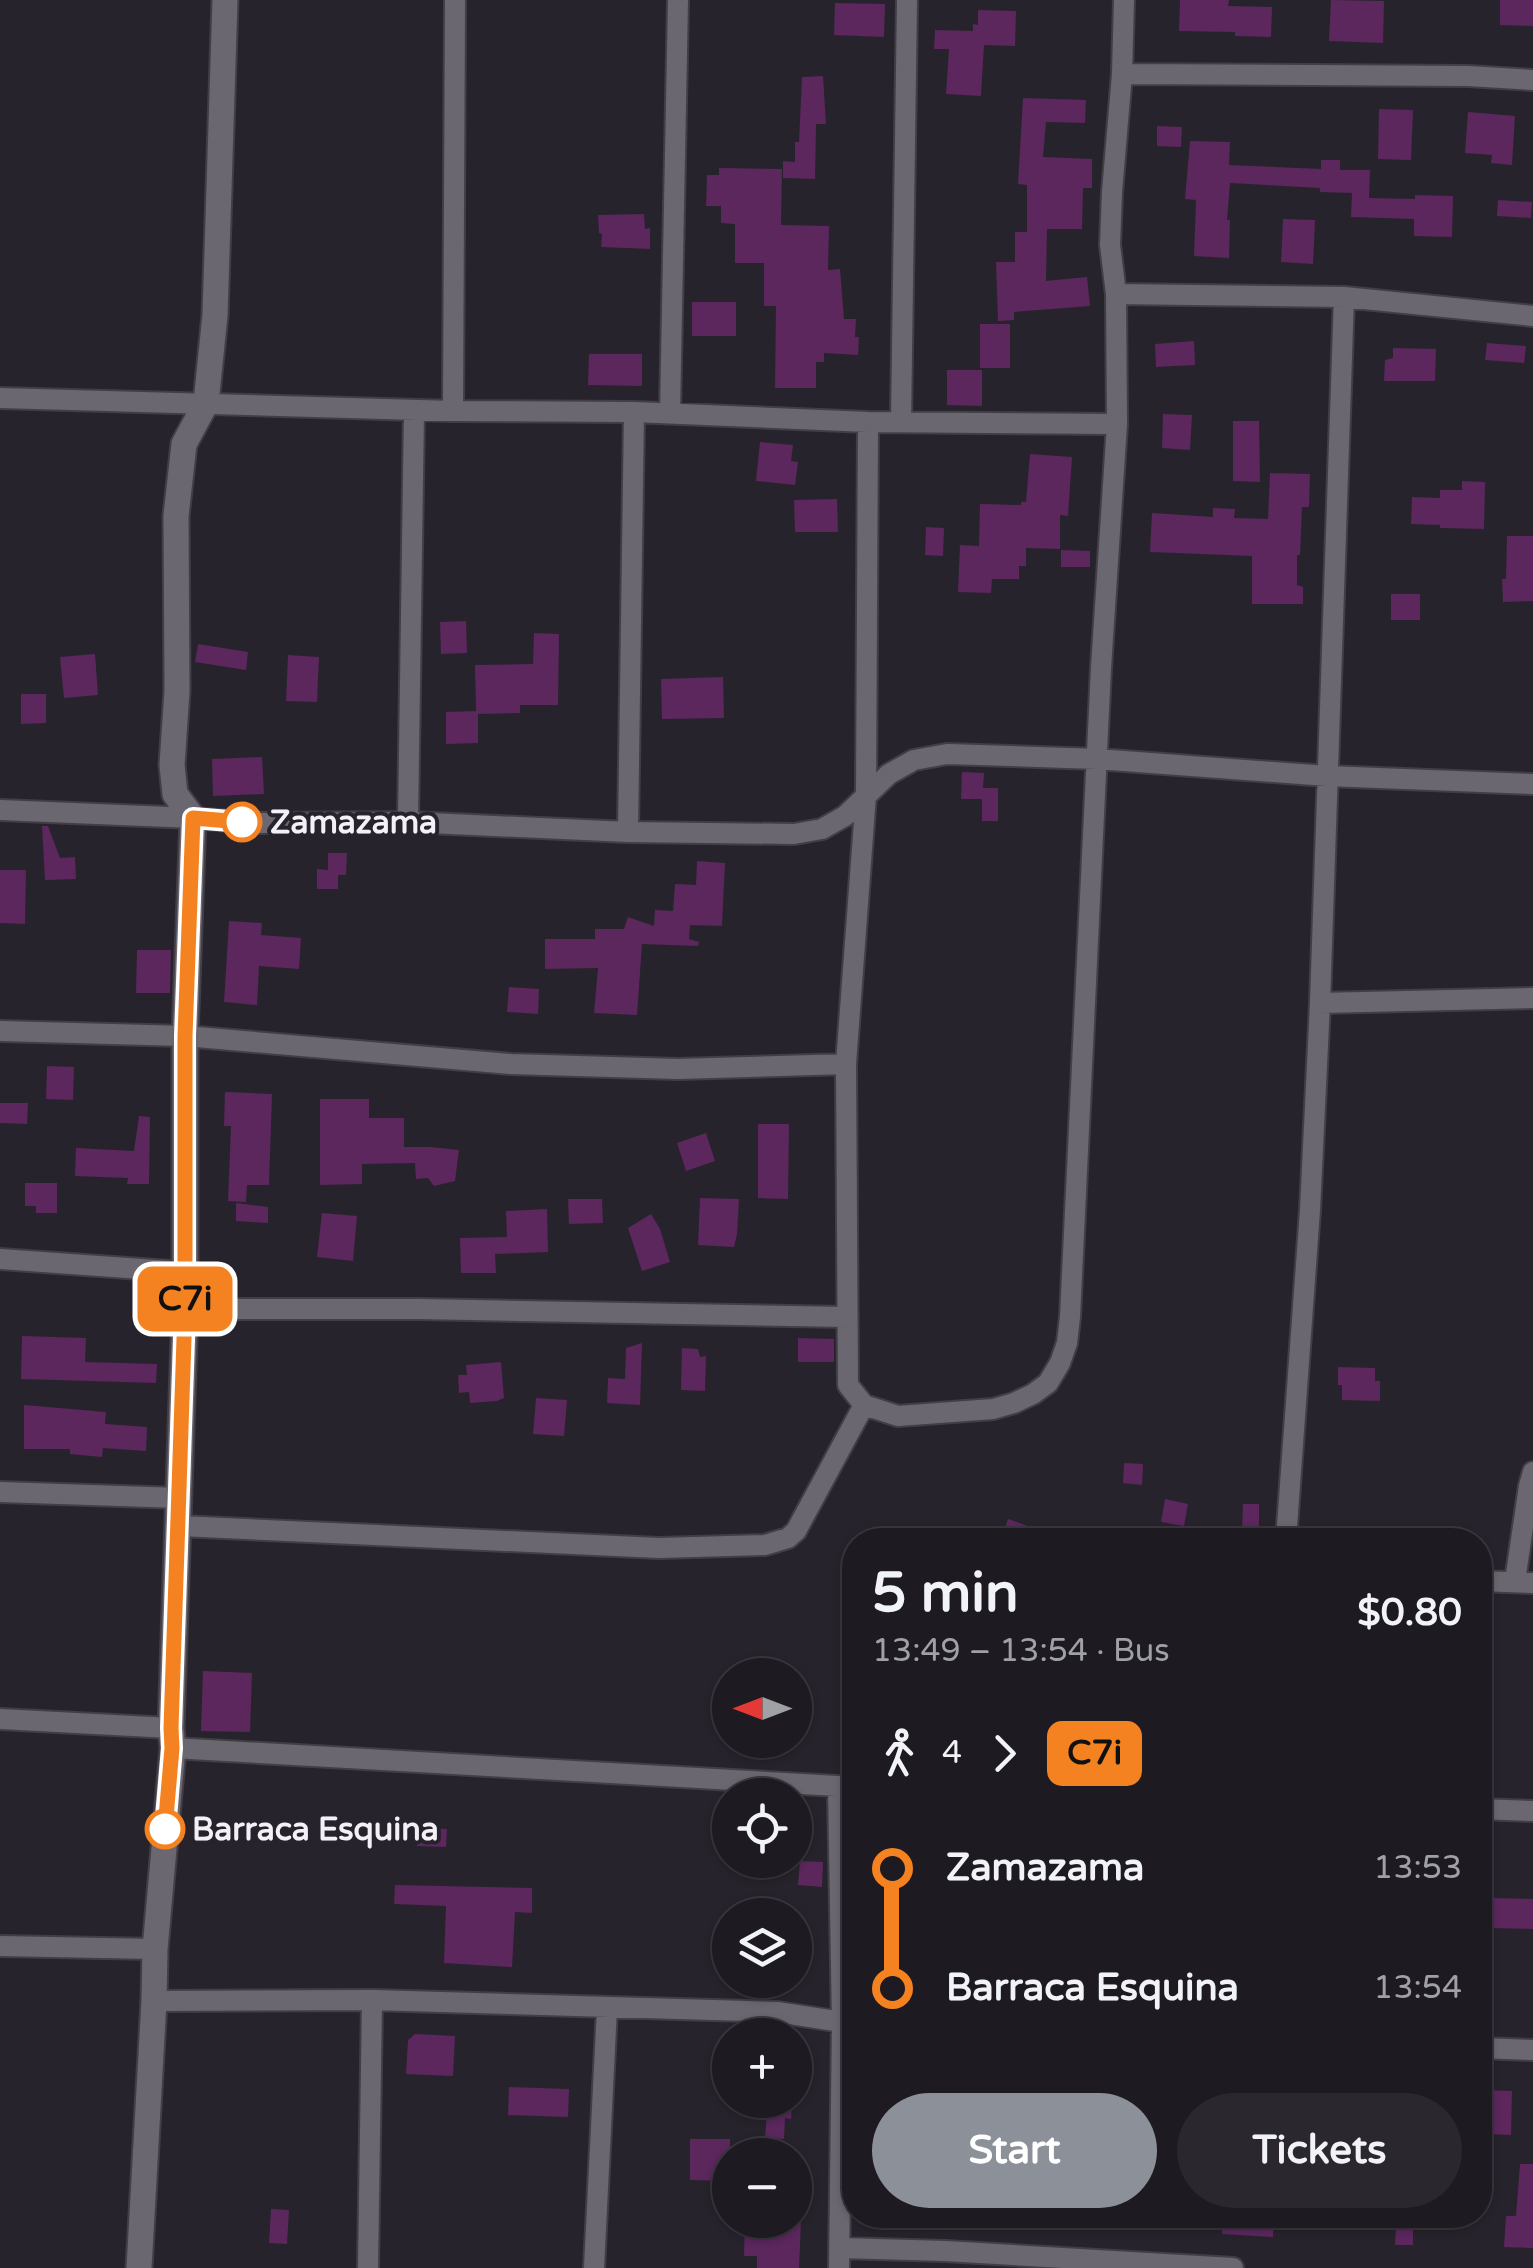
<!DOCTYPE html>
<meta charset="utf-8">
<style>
:root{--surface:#1d1a21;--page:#2a272e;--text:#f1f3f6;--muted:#a0a1a5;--line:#3b383f;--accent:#8c9099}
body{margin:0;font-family:"Varela Round",sans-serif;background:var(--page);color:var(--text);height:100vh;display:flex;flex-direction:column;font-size:38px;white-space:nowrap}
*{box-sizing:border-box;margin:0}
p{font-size:32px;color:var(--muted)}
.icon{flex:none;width:55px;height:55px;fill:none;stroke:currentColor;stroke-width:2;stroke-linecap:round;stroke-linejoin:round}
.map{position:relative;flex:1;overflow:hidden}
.side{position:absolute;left:842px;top:1528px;width:650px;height:700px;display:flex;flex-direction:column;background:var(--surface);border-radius:40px;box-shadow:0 2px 8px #0004,0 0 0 2px var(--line)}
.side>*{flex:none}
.badge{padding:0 20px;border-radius:15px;font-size:35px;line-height:65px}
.needle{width:65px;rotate:270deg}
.fabs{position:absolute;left:712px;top:1658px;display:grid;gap:20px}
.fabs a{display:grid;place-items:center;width:100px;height:100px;border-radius:50%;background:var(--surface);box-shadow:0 2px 8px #0004,0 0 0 2px var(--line);font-size:50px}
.map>.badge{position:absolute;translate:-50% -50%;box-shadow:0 0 0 5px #fff}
.legs{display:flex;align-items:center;gap:15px;height:110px;padding:0 30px;font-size:32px}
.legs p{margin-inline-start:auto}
.headline{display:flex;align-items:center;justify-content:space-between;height:170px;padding:0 30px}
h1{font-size:55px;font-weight:800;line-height:75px}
.primary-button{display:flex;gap:20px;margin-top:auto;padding:20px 30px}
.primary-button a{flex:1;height:115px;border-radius:60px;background:var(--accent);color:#fff;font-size:40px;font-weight:800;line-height:115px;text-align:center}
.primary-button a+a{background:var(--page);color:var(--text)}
ul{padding:0 30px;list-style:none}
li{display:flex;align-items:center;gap:35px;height:120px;font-size:38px}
li i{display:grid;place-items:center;width:15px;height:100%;margin:0 12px;background:currentColor}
li i::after{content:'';width:25px;height:25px;margin:-12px;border:8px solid;border-radius:50%;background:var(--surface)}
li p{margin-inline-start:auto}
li:first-child i{background:linear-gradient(#0000 50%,currentColor 0)}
li:last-child i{background:linear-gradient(currentColor 50%,#0000 0)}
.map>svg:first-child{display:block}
.building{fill:#5b275d}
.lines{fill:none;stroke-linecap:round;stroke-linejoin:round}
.minor-casing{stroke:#423e46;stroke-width:24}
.tertiary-casing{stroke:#423e46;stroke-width:29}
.minor{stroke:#6b6771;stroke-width:20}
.tertiary{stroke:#6b6771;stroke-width:25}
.line-1-casing{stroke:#fff;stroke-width:22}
.line-1{stroke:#f58220;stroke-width:15}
.stop-1-dot{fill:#fff;stroke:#f58220;stroke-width:5}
.labels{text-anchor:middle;stroke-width:8;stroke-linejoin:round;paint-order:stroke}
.stop-label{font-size:32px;font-weight:bold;fill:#f3f0f7;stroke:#27232c;text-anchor:start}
</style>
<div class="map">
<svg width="1533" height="2268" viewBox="0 0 1533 2268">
<rect width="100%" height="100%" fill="#27232c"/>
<path class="building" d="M1180,0H1229L1228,6L1272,7L1271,37L1235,36V32L1179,31Z
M1331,0L1384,1L1383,43L1329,41Z
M1500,0H1533V26L1500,25Z
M835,3L885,4L884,37L834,35Z
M978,10L1016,11L1015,46L984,45L981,96L946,94L949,49H934L935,30L973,31V24L978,25Z
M823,76L826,124H816L815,179L783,178V161L795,162V142H799L802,77Z
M1023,98L1086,100L1085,123L1046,122L1043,157L1092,159V188H1083L1082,229H1047L1046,281L1087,277L1090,306L1014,312V320L998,321L996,262H1015V232H1027V185L1018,184Z
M1379,109L1413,110L1411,160L1378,159Z
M1468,112L1515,116L1512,165L1491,163L1492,155L1465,153Z
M1157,126L1182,127L1181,147L1157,146Z
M1190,141L1230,142L1229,165L1321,169V160H1340V170H1370L1369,198L1415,199V195L1453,196L1452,237L1414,236V219L1351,217L1352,193L1320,192V188L1230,183L1227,220H1230L1229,258L1194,256L1196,200L1185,199Z
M719,168L782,169L781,225L829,226L828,270L840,269L844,319H856L855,337H859L858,355L824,353V362H816V388H775L776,306H764V263H735V224L721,223V206H706L707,175H719Z
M1498,200L1532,202L1531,218L1497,216Z
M644,214L645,229L650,228V249L601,247L602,234L599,233L598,215Z
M1283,219L1315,220L1313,264L1281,262Z
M692,302H736V336H692Z
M980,324H1010V368H980Z
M1194,341L1195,365L1156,367L1155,344Z
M1487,343L1526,346L1524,363L1485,360Z
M1393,348L1436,349L1435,381H1384L1385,360L1393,358Z
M589,354H642V386L588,385Z
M947,370H982V406L947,405Z
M1163,414L1192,415L1190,450L1162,448Z
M1233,421H1259L1260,482L1233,481Z
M760,442L793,445L791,461L798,462L795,485L756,481Z
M1030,454L1072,457L1068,516L1060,515V549L1026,548V566H1019V579H992L991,593L958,592L960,545L979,546L980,504L1021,505V502H1026Z
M1270,473L1310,474L1309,507H1302L1300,555H1297V585L1303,587V604H1252V556L1150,552L1152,513L1213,517V508L1235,509L1234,518L1268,519Z
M1462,481L1485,482L1484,529L1440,528V525L1411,524L1412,497L1440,498V490H1462Z
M837,499L838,532H795L794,500Z
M926,527L944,528L943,556L925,555Z
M1507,536H1533V601L1503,602L1502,579H1506Z
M1061,550L1090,551V567H1061Z
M1391,594H1420V620H1391Z
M466,621L467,653L441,654L440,622Z
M534,633L559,634L558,705H520V713L478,714V743L446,744V712L476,711L475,665L533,664Z
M198,644L248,652L246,670L195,662Z
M95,654L98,695L64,698L60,657Z
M288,655L319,657L317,702L286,701Z
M723,677L724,718L662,719L661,679Z
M21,694H46V723L21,724Z
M262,757L264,794L213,796L212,759Z
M962,772L984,773L983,788H998V821H982V799H961Z
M42,826H48L60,858L75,857L76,879L45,880Z
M328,853H347L346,875H338V889H317V869L328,870Z
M697,861L725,863L722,926L690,925L689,939L699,942L698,946L642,944L637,1015L594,1013L598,968L545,969V939H595V929H624L628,917L654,926L655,910L673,911L675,884L696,885Z
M0,870H26L25,924L0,923Z
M229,921L262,923L261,935L301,938L299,969L259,966L257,1005L224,1002Z
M137,950H171L170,993H136Z
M509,987L539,989L538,1014L507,1012Z
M47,1066L74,1067L73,1100L46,1099Z
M225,1092L272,1094L269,1185H247L246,1202L228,1201L231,1126H224Z
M320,1099H369V1118H404V1147H431L459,1150L455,1181L434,1186L428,1178L416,1179L415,1163L362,1164V1184L320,1185Z
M0,1103H28L27,1124L0,1123Z
M139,1116L150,1117L149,1184H127L128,1178L75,1176L76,1148L134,1151Z
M758,1124H789L788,1199L758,1198Z
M706,1133L715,1161L686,1171L677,1143Z
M25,1183H57V1213H36V1206H25Z
M700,1198L739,1199L737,1234L734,1247L698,1245Z
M568,1199H602L603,1223L569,1224Z
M236,1203L268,1207V1223L236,1221Z
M547,1209L548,1252L495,1254L496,1273H461L460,1238L507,1237L506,1211Z
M322,1213L357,1216L353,1261L317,1257Z
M651,1214L660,1229L670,1262L642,1271L628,1228Z
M22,1336L86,1338L85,1362L157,1364L156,1383L21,1379Z
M798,1338L834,1339V1362H798Z
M642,1343L640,1405L607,1403L608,1378L625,1379L626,1348Z
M682,1348L698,1349L700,1357L706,1356L705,1391L681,1390Z
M501,1362L504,1398L497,1401L470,1403L469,1392L459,1393L458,1375H467L466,1365Z
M1338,1367L1375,1368V1381H1380V1401L1342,1400V1385H1338Z
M536,1398L567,1400L564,1436L533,1434Z
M24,1405L106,1412L105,1424L147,1427L146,1451L103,1448L102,1457L70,1454V1449H24Z
M1124,1463L1143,1464L1142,1485L1123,1483Z
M1165,1499L1188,1504L1184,1526L1161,1522Z
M1243,1504H1259V1530H1242Z
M1008,1519L1061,1538V1540H1001Z
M203,1671L252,1673L250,1732L201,1731Z
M418,1828L447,1829L446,1847L417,1846Z
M800,1861L823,1862L822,1887L798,1885Z
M395,1885L532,1888V1913L515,1912L512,1967L444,1963L446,1906L394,1904Z
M1491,1898L1533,1899V1929L1490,1928Z
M415,2034L455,2036L453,2076L406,2074L408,2040Z
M509,2087L569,2089L568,2117L508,2115Z
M1486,2090L1512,2091L1511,2135L1485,2134Z
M768,2100H792L791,2119L785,2118L784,2139L765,2138Z
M690,2139H730V2181L690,2180Z
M1520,2164H1533V2248L1504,2247L1506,2216H1516Z
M271,2209L289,2210L287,2244L269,2243Z
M1222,2215H1274L1273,2237L1222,2234Z
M745,2220L801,2221L799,2268H757V2256H744Z
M1396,2224L1413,2225V2245H1395Z"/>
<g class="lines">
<g class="minor-casing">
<path id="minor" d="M1122,74L1468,76L1533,80
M1116,294L1344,297L1533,316
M0,398L453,411L634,412L868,422L1117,424
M453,411L455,0
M670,413L678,0
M868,422L866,795L846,1064L848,1385L864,1405L898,1416L993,1409L1014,1403L1033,1394L1048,1383L1060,1363L1067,1343L1070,1317L1101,668L1117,424L1116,294L1110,245L1112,192L1122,74L1124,0
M901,422L907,0
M0,810L193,818L256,823L408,822L628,832L794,834L822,829L845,816L889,774L914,760L947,754L1097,759L1327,776L1533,784
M408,822L414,410
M628,832L634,412
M1320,1003L1533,998
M0,1031L185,1036L511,1064L678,1069L846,1064
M0,1259L184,1272
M185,1309H419L847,1317
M0,1492L180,1498
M180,1526L659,1548L765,1545L788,1538L796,1531L864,1405
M1286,1540L1310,1210L1320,1003L1344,297
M1480,1581L1533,1583
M1515,1581L1529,1486L1533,1472
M0,1719L171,1728
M173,1748L855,1787
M838,1788L842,2023L839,2268
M1480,1809L1533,1811
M0,1946L155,1949
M154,2001L372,2000L777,2012L855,2024
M1480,2048L1533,2050
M841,2248L945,2251L1233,2268
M368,2268L372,2000
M594,2268L607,2008"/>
</g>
<g class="tertiary-casing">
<path id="tertiary" d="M139,2268L154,2001L155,1949L173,1748L171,1728L185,1309V1036L193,818L175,794L172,765L177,691L176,516L184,444L206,403L215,315L225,0"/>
</g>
<use href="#minor" class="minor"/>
<use href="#tertiary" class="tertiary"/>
</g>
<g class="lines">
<g class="line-1-casing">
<path id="line-1" d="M165,1829L172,1748L171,1728L185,1309V1036L193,818L242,822"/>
</g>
<use href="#line-1" class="line-1"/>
</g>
<g class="stop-1-dot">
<circle cx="242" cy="822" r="18"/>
<circle cx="165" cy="1829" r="18"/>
</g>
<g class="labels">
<g class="stop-label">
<text x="270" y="833">Zamazama</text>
<text x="192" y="1840">Barraca Esquina</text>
</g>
</g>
</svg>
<div class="fabs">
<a><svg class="needle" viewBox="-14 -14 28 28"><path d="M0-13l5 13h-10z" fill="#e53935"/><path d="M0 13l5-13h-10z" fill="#a0a1a5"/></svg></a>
<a><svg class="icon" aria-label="locate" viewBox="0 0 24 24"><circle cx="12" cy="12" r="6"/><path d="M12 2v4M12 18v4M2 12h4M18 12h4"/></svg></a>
<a><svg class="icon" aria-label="layers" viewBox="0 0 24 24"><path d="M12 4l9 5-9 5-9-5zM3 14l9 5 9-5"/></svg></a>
<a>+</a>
<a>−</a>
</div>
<b class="badge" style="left:185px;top:1299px;background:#f58220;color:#111">C7i</b>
<section class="side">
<div class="headline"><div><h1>5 min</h1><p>13:49 – 13:54 · Bus</p></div><b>$0.80</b></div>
<div class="legs"><svg class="icon" aria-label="walk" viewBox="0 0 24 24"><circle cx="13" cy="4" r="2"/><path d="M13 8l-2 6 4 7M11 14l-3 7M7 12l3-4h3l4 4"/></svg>4<svg class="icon" aria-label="forward" viewBox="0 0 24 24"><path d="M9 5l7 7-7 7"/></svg><b class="badge" style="background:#f58220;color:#111">C7i</b></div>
<ul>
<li><i style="color:#f58220"></i><b>Zamazama</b><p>13:53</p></li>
<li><i style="color:#f58220"></i><b>Barraca Esquina</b><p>13:54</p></li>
</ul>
<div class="primary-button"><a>Start</a><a>Tickets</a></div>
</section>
</div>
